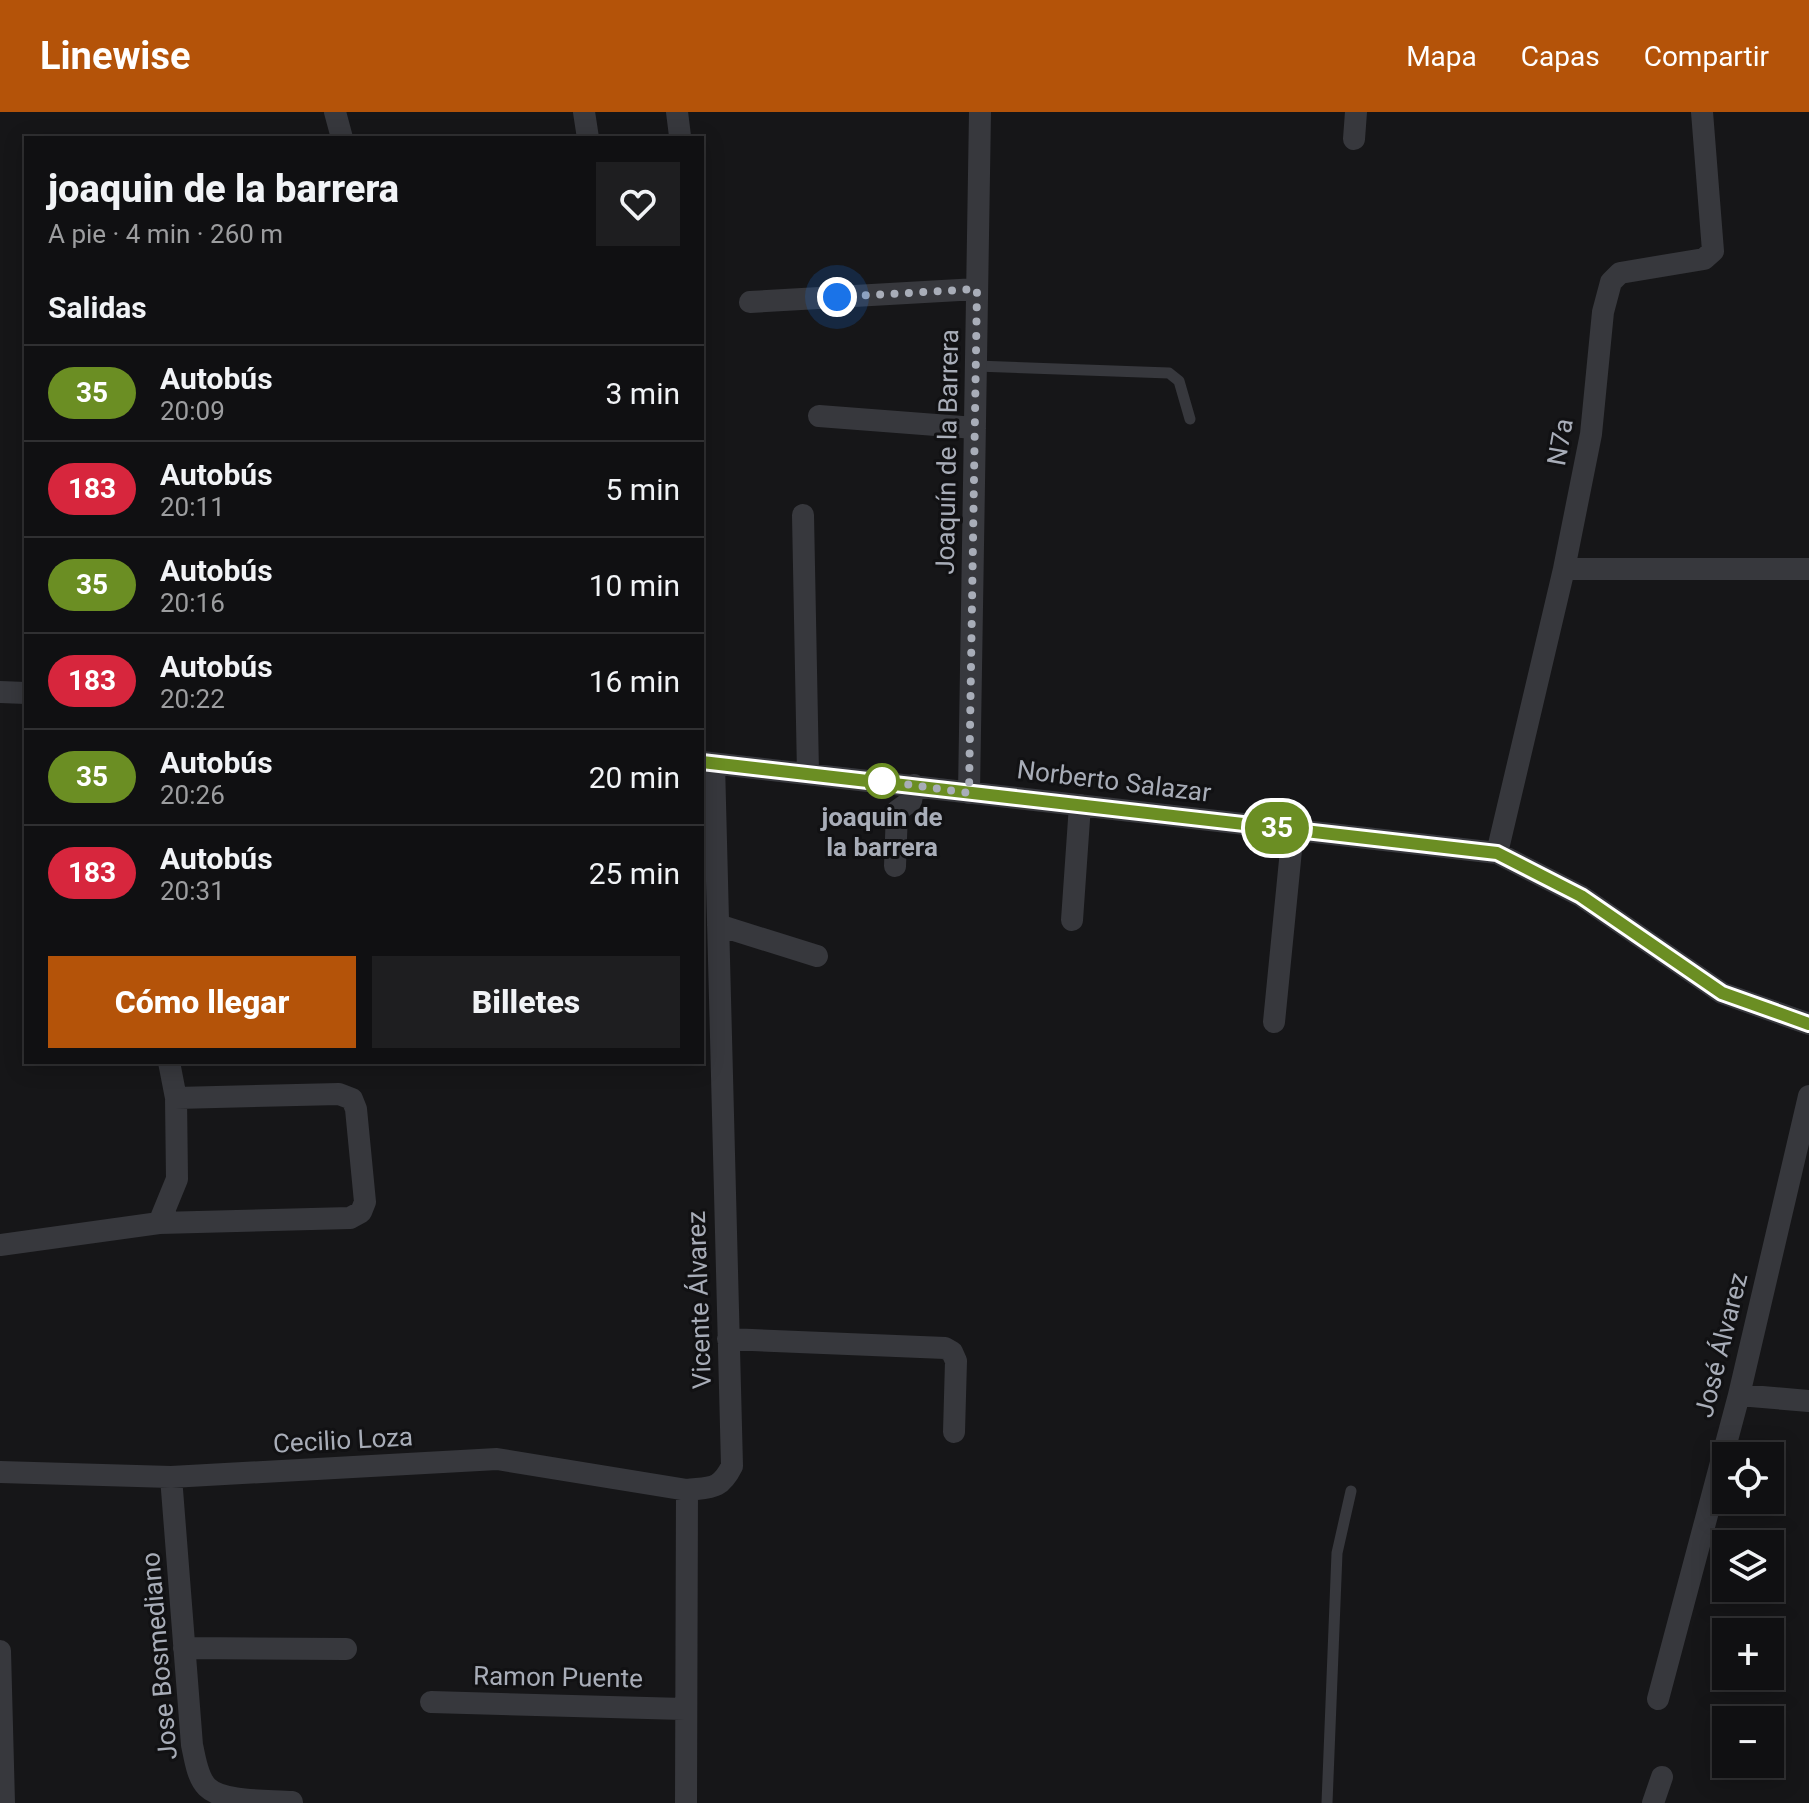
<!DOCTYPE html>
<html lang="es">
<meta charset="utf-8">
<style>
:root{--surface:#101012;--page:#1e1e20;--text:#f1f3f6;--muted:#9c9d9f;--line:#303032;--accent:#b45309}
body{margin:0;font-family:Roboto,sans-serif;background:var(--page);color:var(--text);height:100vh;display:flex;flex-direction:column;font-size:30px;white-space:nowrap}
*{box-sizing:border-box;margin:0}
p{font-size:26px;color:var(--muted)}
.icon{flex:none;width:44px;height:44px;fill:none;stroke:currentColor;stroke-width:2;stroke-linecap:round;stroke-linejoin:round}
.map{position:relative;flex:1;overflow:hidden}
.drawer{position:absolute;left:24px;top:24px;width:680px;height:928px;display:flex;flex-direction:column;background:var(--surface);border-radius:0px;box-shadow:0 4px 20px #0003,0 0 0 2px var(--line)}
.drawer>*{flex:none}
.badge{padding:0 16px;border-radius:26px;font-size:28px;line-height:52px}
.tools{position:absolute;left:1712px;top:1330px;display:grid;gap:16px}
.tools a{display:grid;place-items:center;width:72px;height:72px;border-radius:0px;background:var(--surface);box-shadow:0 4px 20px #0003,0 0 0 2px var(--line);font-size:40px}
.you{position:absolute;width:40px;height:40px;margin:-20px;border:6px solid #fff;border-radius:50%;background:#1a73e8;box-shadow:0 0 0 12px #1a73e833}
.map>.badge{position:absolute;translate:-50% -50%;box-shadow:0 0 0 4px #fff}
h2{padding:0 24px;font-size:30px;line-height:72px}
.round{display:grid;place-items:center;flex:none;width:84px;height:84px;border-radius:0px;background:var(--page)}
.summary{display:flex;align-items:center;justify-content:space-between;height:136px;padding:0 24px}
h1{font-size:38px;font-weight:800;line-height:60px}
.cta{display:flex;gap:16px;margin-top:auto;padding:16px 24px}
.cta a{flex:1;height:92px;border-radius:0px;background:var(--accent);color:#fff;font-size:32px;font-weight:800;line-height:92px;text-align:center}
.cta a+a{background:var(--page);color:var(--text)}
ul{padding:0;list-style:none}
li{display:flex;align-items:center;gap:24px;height:96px;padding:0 24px;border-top:2px solid var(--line)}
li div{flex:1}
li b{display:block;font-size:30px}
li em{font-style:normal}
li .badge{min-width:88px;font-weight:700;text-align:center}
header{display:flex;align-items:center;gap:48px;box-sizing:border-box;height:112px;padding:0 40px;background:var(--accent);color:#fff}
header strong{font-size:38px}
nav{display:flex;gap:44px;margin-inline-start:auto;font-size:28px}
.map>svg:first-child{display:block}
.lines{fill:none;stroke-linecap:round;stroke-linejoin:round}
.service{stroke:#37383d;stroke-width:11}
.minor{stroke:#37383d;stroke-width:22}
.line-casing{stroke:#fff;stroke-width:18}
.line{stroke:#6b8e23;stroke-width:12}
.walk{stroke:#a8adb8;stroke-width:8;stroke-dasharray:0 14.4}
.stop-dot{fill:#fff;stroke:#6b8e23;stroke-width:4}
.labels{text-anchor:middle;stroke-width:6;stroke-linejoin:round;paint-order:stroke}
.street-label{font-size:26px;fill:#a8adb8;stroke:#111113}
.stop-label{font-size:26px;font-weight:bold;fill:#a8adb8;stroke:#111113}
</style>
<header>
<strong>Linewise</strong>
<nav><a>Mapa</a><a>Capas</a><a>Compartir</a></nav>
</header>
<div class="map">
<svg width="1809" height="1691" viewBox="0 0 1809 1691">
<rect width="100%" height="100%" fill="#161618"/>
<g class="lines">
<path class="service" d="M976,254L1169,261L1179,269L1190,307
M1327,1691L1337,1441L1351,1379"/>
<path class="minor" d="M335,0L342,26
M584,0L588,26
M677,0L680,24
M1354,27L1356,0
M750,190L977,177
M819,304L975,316
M803,403L808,661
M1564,457H1809
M0,580L26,581
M702,650L1497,741L1581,784L1722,881L1809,912
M969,681L980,0
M1497,741L1564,457L1591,322L1603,200L1611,170L1620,161L1704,147L1713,139L1702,0
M895,754L897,699L911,689L914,673
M1072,808L1080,693
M718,813L817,844
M1274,910L1293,718
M159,1111L177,1067L176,986L169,950
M0,1133L159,1111L350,1106L361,1100L365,1090L356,997L352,987L339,982L176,986
M728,1227L945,1236L952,1240L956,1249L954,1320
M1739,1283L1809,1289
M0,1360L171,1365L497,1347L687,1378C711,1375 720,1378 732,1354L714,652
M171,1365L192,1633C195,1646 197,1665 207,1675C223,1691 269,1688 292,1690
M184,1536L346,1537
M0,1539L4,1691
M1658,1587L1739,1283L1809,984
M431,1590L684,1597
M686,1691L687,1378
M1653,1691L1662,1665"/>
</g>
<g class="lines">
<g class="line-casing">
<path id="line" d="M702,650L1497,741L1581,784L1722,881L1809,912"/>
</g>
<use href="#line" class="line"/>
<path class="walk" d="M837,185L977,177L969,681L882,669"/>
</g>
<circle class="stop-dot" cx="882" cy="669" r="16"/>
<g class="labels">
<g class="street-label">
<text transform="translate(1560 330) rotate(-80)" y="9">N7a</text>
<text transform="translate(947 340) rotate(-89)" y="9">Joaquín de la Barrera</text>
<text transform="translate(1114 669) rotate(7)" y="9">Norberto Salazar</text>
<text transform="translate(699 1188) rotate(-92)" y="9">Vicente Álvarez</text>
<text transform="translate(1721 1233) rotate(-76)" y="9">José Álvarez</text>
<text transform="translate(343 1328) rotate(-3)" y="9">Cecilio Loza</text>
<text transform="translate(159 1544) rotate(-95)" y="9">Jose Bosmediano</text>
<text transform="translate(558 1565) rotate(1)" y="9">Ramon Puente</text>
</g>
<g class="stop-label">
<text x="882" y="714">joaquin de<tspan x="882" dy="30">la barrera</tspan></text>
</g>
</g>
</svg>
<div class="tools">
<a><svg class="icon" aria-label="locate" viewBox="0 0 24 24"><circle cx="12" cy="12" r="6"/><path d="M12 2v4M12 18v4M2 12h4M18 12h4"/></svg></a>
<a><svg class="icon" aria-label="layers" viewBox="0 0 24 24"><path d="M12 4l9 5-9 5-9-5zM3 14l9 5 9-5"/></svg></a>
<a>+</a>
<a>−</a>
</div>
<div class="you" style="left:837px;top:185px"></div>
<b class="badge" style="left:1277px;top:716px;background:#6b8e23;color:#fff">35</b>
<section class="drawer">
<div class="summary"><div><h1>joaquin de la barrera</h1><p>A pie · 4 min · 260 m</p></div><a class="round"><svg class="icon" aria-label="heart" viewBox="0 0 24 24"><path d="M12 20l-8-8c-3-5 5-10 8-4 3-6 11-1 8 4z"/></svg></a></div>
<h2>Salidas</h2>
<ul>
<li><span class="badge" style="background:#6b8e23;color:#fff">35</span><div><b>Autobús</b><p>20:09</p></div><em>3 min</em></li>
<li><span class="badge" style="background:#d7263d;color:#fff">183</span><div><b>Autobús</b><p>20:11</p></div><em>5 min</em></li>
<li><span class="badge" style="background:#6b8e23;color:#fff">35</span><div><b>Autobús</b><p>20:16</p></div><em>10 min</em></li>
<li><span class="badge" style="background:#d7263d;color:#fff">183</span><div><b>Autobús</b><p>20:22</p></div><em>16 min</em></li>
<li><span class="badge" style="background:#6b8e23;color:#fff">35</span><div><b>Autobús</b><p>20:26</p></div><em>20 min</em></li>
<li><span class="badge" style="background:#d7263d;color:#fff">183</span><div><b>Autobús</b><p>20:31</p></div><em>25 min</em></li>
</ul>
<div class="cta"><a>Cómo llegar</a><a>Billetes</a></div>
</section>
</div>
